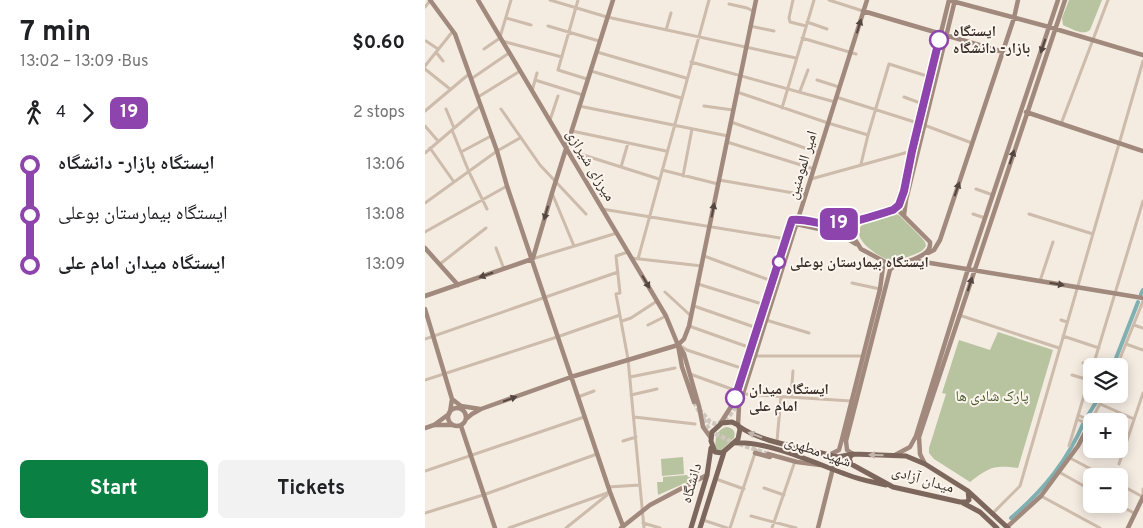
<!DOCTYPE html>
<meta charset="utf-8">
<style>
:root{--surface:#fff;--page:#f2f2f2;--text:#202124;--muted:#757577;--accent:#0b8043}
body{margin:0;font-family:Overpass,"Noto Naskh Arabic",sans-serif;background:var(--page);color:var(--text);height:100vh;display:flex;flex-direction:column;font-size:19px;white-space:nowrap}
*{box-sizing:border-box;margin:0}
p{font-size:16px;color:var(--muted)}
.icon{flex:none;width:28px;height:28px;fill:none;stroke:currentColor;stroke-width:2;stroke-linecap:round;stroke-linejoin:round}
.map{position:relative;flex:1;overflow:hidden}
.panel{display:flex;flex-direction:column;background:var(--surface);width:425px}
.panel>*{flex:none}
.badge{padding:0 10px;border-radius:8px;font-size:18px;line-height:32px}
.tools{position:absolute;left:658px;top:358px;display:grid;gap:10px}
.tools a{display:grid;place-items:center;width:45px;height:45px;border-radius:8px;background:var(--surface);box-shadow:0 2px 12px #0003;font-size:25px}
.map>.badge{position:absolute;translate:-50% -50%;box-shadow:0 0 0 2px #fff}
.legs{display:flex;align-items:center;gap:8px;height:55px;padding:0 20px;font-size:16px}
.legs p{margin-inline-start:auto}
.overview{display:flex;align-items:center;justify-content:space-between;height:85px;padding:0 20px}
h1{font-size:28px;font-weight:700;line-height:38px}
.action{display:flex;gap:10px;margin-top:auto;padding:10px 20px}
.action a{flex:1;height:58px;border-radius:8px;background:var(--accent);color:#fff;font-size:20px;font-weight:700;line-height:58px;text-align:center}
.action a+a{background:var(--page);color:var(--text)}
ul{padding:0 20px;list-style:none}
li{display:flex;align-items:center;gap:18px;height:50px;font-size:19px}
li i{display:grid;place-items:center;width:8px;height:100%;margin:0 6px;background:currentColor}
li i::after{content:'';width:12px;height:12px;margin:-6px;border:4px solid;border-radius:50%;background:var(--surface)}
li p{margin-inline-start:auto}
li:first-child i{background:linear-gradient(#0000 50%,currentColor 0)}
li:last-child i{background:linear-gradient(currentColor 50%,#0000 0)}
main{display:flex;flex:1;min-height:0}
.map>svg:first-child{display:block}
.green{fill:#b8c4a0}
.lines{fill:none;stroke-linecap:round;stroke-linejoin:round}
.canal{stroke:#7fb0b2;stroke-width:4}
.secondary-tunnel{stroke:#cfc6bd;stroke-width:4.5;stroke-dasharray:4.5 2;stroke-linecap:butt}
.street{stroke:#cdbbac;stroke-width:3}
.secondary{stroke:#a18a7d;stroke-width:4.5}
.primary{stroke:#7d675c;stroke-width:5}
.oneway{fill:#544640}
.oneway2{fill:#c2b5ac}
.line-1-casing{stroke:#fff;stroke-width:11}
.line-1{stroke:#8e44ad;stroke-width:8}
.stop-1-dot{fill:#fff;stroke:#8e44ad;stroke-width:2.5}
.labels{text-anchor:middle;stroke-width:4;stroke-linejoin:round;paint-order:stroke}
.stop-label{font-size:15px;font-weight:bold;fill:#3b302b;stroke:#fbf5ee;text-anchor:start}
.street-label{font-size:15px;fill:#3b302b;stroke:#fbf5ee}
.park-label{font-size:15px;fill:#4a5a2e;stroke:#fbf5ee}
</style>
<main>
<section class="panel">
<div class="overview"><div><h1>7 min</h1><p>13:02 – 13:09 · Bus</p></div><b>$0.60</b></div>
<div class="legs"><svg class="icon" aria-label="walk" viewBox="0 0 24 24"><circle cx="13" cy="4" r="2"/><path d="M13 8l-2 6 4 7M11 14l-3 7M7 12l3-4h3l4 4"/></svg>4<svg class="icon" aria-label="forward" viewBox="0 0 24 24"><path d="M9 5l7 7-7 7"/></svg><b class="badge" style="background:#8e44ad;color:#fff">19</b><p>2 stops</p></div>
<ul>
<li><i style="color:#8e44ad"></i><b>ایستگاه بازار- دانشگاه</b><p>13:06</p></li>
<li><i style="color:#8e44ad"></i><span>ایستگاه بیمارستان بوعلی</span><p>13:08</p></li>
<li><i style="color:#8e44ad"></i><b>ایستگاه میدان امام علی</b><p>13:09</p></li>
</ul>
<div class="action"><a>Start</a><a>Tickets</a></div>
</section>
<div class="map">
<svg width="718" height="528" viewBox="0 0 718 528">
<rect width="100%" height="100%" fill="#f4ebe1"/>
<path class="green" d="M644,0H677L665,30C658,36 647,29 638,25L637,18Z
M470,214L474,215L496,237L500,242L501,246C497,252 493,253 488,255C482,257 475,261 469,261C460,262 418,236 440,223Z
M573,332L628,350L593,468C568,465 565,467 545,482L509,459L504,453V448L521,394L517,393L534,340L565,350Z
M301,427C308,428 311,431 309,438L294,452L290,449C291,438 290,431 301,427Z
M258,457L259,474L237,476L236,459Z
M262,475L263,477H268L267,480L233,495L232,482H238V477Z"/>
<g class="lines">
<path class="canal" d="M716,294L718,290
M688,366L713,302
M662,417L676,394
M586,518C620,489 642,461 660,420"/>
<path class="secondary-tunnel" d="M269,402L285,431L303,440L343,454
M274,409L285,422L291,424C312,417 315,394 321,375"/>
<path class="street" d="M125,0L182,17L371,58
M153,0L133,70L162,79
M368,0L364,18L365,22L381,26
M404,0L438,11
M304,4L322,8L328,11
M0,7L5,1
M81,18L106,25
M382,22L402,29
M123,26L174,41
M325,26L349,31
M241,30L246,13
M75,37L86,0
M377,38L431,54
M1,41L13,49
M77,41L137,57
M59,49L75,38
M11,52L18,61
M172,52L261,78
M266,62L410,102
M0,66L28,31
M0,69L25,89
M166,71L256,98
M46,79L84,53
M110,80L158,95
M392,80L414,87
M107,91L112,73
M375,91L383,70
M312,92L403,123L443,135
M53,97L95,71
M411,97L499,125L547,143
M479,97L498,104
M154,106L303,136
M279,106L308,110
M357,108L389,0
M21,109L29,128
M76,109L115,165L161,214
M0,111L44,74
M125,120L133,96
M306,122L394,153
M636,124L683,0
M0,126L13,141
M27,130L44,172L62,209
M147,131L241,151
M302,142L389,169
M5,148L29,182
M36,152L66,136
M0,153L55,106
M144,153H152L234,179
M436,164L443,135L464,64L505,77
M196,167L203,143
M237,170L293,184
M258,176L267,129
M386,179L487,151
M294,180L380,195
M551,189L568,195
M127,193L149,246
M0,203L72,151L95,138
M177,209L361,239
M548,214L560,218
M604,214L668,234
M0,232L82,186
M71,248L79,269
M203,252L191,256L195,293L191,294L203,359L219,528
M279,256L347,281
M206,258L277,266
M107,259L192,233
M213,259L284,0
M15,264L61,228
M615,281L628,242
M427,283L455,289
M273,284L340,305
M240,292L266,316
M269,306L332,328
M534,315L634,348
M341,320L384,333
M636,320L642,322
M197,321L206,318L232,301
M223,325L241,316
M709,325L718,328
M264,326L326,348
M638,336L674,348
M0,339L193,272
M701,344L718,350
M254,345L262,350L319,369
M330,356H438
M658,363L668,366
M668,366L718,201
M692,366L718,301
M265,374L312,391
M647,375L664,380
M205,377L250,368
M0,380L132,337L195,315
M694,392L701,395
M318,394L426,401
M206,395L232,389
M153,397L169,391
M366,397L368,371
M675,404L709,419
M653,415L666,421
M209,417L270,424
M652,419L664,425
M666,421L680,394
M658,436L666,442
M694,438L701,443
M198,441L211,437
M352,441L356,396
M644,446L666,372
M645,458L679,476
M694,464L718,393
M0,471L159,417
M634,472L666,490
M291,479L319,489
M694,484L718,497
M183,487L215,485
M339,488L359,495
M718,489V494
M616,496L675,528
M692,504L709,513
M0,513L58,495L172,454
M568,513L595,486L718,61
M326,516L371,528
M278,520L302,528
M218,523L235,528
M84,528L185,492
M141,528L182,495
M305,528L331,450
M347,528L369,464"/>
<path class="secondary" d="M5,0L30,34L72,151L82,186L185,492L198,526
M53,0L241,316L253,345L257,367L269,402
M527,1L624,27L718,55
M438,11L578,52
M601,112L718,151
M469,210L474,205L479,191L487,151L524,0
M479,215L481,200L530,0
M371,224L413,233L431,244
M0,248L33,285
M503,253L509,250L515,240L589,18L593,0
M108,258L127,193L188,0
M487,260C496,256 506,253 505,242L474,211L468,210L435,219L430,224L429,238L436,249L464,264L470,265L487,260L718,298
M0,296L107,259
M0,309L27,399L25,412
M253,345L259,339L264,326L331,0
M254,346L259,354L274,406L278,427L286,438
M27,399L36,406L55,409
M23 417a9 9 0 1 1 18 0a9 9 0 1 1-18 0Z
M41,419L47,414L56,409L146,377L253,345
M295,424L307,405L367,220L373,219L404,225L434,220
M10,425H27
M313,425L314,406L442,0
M36,426L70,528
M0,428L9,425L24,414
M330,453L345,457
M343,454L372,462L395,465
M428,454L422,450L421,441L457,301L465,270L470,265
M404,455L414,450L417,439L455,289L458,267L457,261
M470,455L485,447L491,436L543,269L633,0
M500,464L495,454L494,437L640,0
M582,527L616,496L653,446L666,421
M196,528L225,505L282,475
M393,528L408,468
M703,528L718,497"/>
<path class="primary" d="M307,422L313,425L315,429L313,439L297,453L290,452L286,441L287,432L297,423Z
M315,427C338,443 376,447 404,455L413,457L428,454
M309,443C341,440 392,464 423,475C435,480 449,482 461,485
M543,491L544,500L541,502H535L468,487L426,464L424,458L428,454L481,456L500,464L543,491L583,528
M538,503L555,512L572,528
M266,528L282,475L286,448
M275,528L299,452"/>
</g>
<defs><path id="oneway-solid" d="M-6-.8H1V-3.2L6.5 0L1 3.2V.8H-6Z" transform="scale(1.25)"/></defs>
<g class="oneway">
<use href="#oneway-solid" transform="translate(434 26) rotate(-73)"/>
<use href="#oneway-solid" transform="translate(618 46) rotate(109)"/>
<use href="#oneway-solid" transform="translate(587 157) rotate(-72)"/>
<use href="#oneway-solid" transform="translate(532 189) rotate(-71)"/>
<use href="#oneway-solid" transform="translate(288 210) rotate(-79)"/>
<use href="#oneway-solid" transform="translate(121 213) rotate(106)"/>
<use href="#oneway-solid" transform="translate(61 275) rotate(161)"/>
<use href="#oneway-solid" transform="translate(221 282) rotate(59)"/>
<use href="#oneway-solid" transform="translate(545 284) rotate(-72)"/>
<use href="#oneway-solid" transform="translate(632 284) rotate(9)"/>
<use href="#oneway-solid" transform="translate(85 399) rotate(-20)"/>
</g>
<g class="oneway2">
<use href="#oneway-solid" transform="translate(330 435) rotate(-159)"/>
<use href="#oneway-solid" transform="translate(451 455) rotate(-178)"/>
</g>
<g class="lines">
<g class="line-1-casing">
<path id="line-1" d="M310,398L367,220C381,218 393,225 406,224C427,224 448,216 468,210L474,205L479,191L487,151L514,40"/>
</g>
<use href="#line-1" class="line-1"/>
</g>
<g class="stop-1-dot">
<circle cx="514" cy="40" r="9"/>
<circle cx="354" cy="262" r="6"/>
<circle cx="310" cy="398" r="9"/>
</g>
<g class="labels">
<g class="stop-label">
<text x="528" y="36">ایستگاه<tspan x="528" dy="17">بازار- دانشگاه</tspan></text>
<text x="365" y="267">ایستگاه بیمارستان بوعلی</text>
<text x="324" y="394">ایستگاه میدان<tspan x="324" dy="17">امام علی</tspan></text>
</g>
<g class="street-label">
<text transform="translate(166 165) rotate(59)" y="5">میرزای شیرازی</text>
<text transform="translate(377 165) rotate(-73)" y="5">امیر المومنین</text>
<text transform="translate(393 451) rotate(19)" y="5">شهید مطهری</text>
<text transform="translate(498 479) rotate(16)" y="5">میدان آزادی</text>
<text transform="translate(266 483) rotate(-74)" y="5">دانشگاه</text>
</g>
<g class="park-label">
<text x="567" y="401">پارک شادی ها</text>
</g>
</g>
</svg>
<div class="tools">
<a><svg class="icon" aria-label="layers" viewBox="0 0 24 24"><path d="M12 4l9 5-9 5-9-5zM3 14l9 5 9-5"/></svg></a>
<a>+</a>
<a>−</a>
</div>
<b class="badge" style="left:414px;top:224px;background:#8e44ad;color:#fff">19</b>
</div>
</main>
